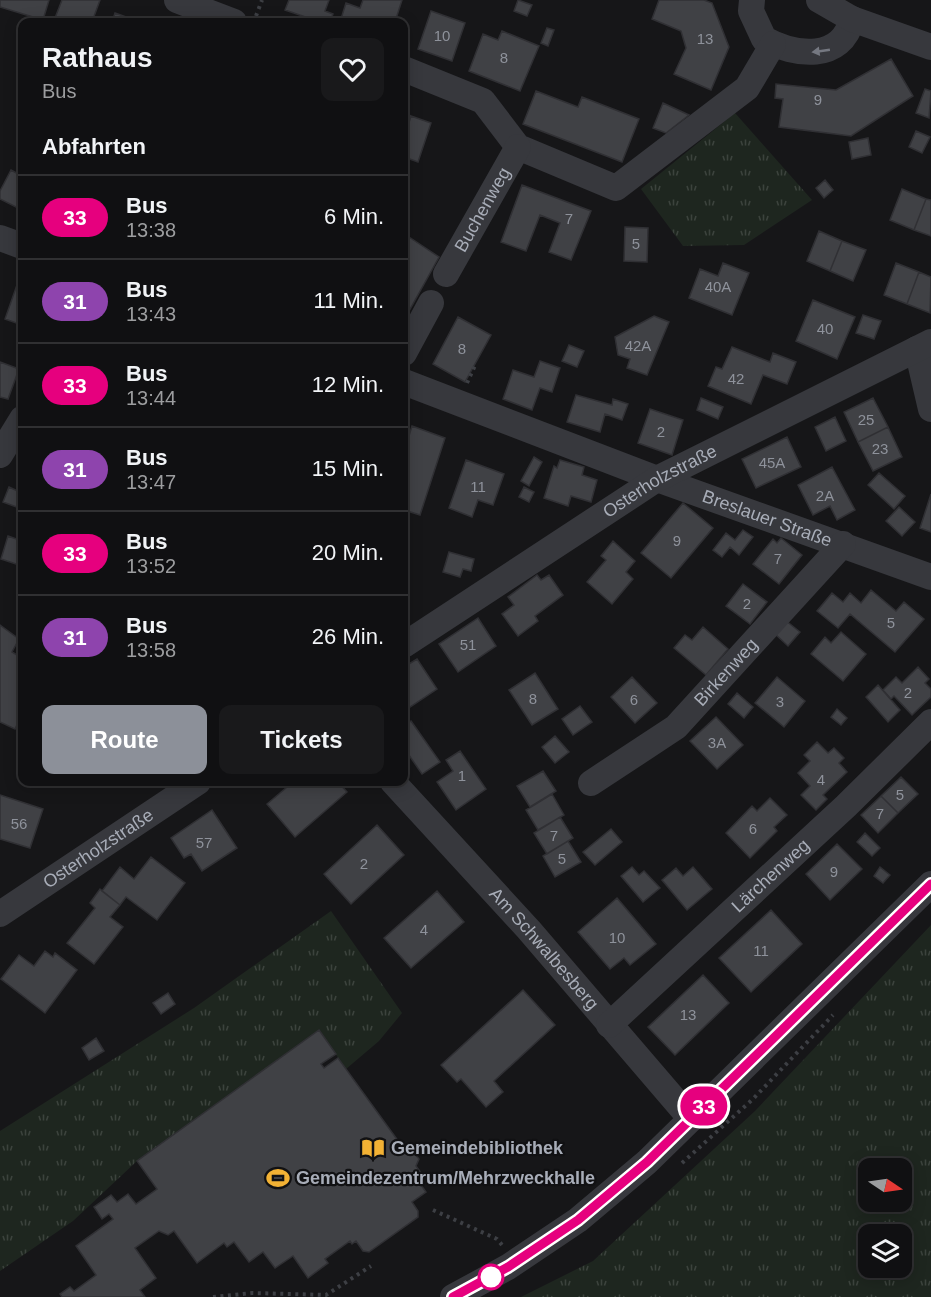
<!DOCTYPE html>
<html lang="de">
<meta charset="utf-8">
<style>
:root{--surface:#101012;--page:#19191b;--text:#f1f3f6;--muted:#9c9d9f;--line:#303032;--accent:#8c9099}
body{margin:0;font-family:Helvetica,sans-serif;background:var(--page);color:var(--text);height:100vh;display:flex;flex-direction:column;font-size:22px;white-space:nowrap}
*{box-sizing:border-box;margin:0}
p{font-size:20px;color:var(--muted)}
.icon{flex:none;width:33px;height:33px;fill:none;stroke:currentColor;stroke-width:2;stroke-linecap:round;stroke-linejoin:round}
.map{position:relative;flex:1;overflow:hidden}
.details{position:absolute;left:18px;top:18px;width:390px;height:768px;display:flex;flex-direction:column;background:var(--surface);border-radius:12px;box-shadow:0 3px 15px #0003,0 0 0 2px var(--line)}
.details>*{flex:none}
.badge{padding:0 12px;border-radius:20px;font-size:21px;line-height:39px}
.needle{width:39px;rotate:103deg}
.controls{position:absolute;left:858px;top:1158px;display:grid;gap:12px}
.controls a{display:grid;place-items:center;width:54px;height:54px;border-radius:12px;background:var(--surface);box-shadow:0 3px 15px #0003,0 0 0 2px var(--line);font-size:30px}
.map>.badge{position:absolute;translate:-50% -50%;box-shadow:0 0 0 3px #fff}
h2{padding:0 24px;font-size:22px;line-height:54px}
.round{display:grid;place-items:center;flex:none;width:63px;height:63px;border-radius:12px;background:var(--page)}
.head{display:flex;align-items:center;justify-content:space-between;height:102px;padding:0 24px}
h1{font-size:28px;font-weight:700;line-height:45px}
.action{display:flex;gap:12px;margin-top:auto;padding:12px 24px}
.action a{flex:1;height:69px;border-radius:12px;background:var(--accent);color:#fff;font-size:24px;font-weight:700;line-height:69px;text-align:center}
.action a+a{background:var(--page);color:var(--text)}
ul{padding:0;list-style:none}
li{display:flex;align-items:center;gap:18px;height:84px;padding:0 24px;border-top:2px solid var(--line)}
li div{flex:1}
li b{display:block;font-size:22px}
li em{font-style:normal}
li .badge{min-width:66px;font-weight:700;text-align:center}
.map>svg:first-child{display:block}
.grass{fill:url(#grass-tufts);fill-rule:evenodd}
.building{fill:#404145;stroke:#303034;stroke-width:1.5}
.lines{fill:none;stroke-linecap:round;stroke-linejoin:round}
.path{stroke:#3d3f44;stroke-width:4;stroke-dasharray:3 4.5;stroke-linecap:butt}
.minor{stroke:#37383d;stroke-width:26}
.oneway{fill:#757881}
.line-casing{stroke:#fff;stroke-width:14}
.line{stroke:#e6007e;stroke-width:9}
.stop-dot{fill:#fff;stroke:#e6007e;stroke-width:3}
.labels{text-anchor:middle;stroke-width:4.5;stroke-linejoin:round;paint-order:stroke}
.number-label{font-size:15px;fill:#8e929b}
.street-label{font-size:18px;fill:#a8adb8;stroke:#111113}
.poi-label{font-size:18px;font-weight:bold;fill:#a8adb8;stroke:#111113;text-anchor:start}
</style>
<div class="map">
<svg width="931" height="1297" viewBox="0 0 931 1297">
<defs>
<pattern id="grass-tufts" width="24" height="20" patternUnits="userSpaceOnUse" patternTransform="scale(1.5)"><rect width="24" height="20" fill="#1e261f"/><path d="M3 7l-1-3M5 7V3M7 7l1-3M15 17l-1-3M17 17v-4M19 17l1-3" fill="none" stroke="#3c433d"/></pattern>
</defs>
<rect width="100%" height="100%" fill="#161618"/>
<path class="grass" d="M735,113L812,200L744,245L683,246L641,189Z
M331,911L402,1013L379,1041L346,1069L319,1030L137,1161L73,1221L0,1271V1131L194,1008Z
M931,925V1297H521L593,1261L755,1111ZM902,1168V1202H868V1168ZM902,1234V1268H868V1234Z"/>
<path class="building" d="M0,0H49L43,20L0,7Z
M62,0H100L92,22H68L55,18Z
M289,0H329L325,11L333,14L330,22H320L285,10Z
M363,0H402L395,22H340L346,3L360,8Z
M518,0L532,5L527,16L514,11Z
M659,0H704L712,3L729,47L711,90L674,74L686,48L681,31L652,19Z
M431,11L465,23L452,61L418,49Z
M115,13L140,22H112Z
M547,28L554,30L548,46L541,43Z
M502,31L539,46L520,91L469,71L483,34L498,40Z
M891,59L913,96L851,136L779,127L783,99L775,98L776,84L836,90Z
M925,89L931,91L929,118L916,113Z
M536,91L578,107L582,97L639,119L622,162L523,124Z
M663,103L689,115L666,133L653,128Z
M404,113L411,116L404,139Z
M411,116L431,123L418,162L404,157V139Z
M916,131L930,137L922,153L909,147Z
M868,138L871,155L852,159L849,142Z
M11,170L22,176V210L0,199V191Z
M825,180L833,190L824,198L816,188Z
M522,185L591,211L571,260L549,252L560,223L540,215L526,251L501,242Z
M902,189L926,199L914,230L890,220Z
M926,199L931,200V236L914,230Z
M625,227L648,228L647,262L624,261Z
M819,231L842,241L830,271L807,261Z
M406,235L439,257L404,320V240Z
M842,241L866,250L853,281L830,271Z
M723,263L749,273L732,315L689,298L700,269L718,276Z
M896,263L919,272L907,304L884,295Z
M919,272L931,277L930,313L907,304Z
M18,282L22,284V325L5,319Z
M813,300L855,317L837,359L796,341Z
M863,315L881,321L874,339L856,333Z
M654,316L669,322L647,375L627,368L630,359L618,355L615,337Z
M458,317L491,335L465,382L433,364Z
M569,345L584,351L577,367L562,361Z
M732,347L770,362L773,353L796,362L787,384L763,375L751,404L708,386L716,367L722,369Z
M540,361L560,368L552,392L540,388L532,410L503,399L513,370L534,377Z
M0,362L19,369L8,399L0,397Z
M576,395L612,405L613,399L628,404L622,420L605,414L600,432L567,422Z
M701,398L723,407L718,419L697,410Z
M873,398L888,427L858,442L844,412Z
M650,409L683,420L672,455L638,443Z
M835,417L846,441L826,451L815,427Z
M412,426L445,438L420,515L404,510V452Z
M888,427L902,457L873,471L858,442Z
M787,437L801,467L756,488L742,459Z
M534,457L542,462L529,486L521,481Z
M466,460L504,474L493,505L478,500L472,517L449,508Z
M560,460L584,467L582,475L597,480L591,502L571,496L568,506L544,498L554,466L557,468Z
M832,467L855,510L837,520L830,506L813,515L798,485Z
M879,473L905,496L894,509L868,485Z
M9,487L22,493V509L3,502Z
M524,487L534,492L529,502L519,497Z
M931,494V532L920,528Z
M683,503L713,528L671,578L641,553Z
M899,507L915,522L902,536L886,521Z
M743,530L753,537L739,555L730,547L722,557L713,550L726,533L735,540Z
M8,536L22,541V538V566L1,559Z
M781,538L802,555L779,584L753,564L773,539L777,543Z
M613,541L635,561L626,572L633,579L612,604L587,582L606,560L601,556Z
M449,552L474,559L471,571L463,569L460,577L443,572Z
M537,575L541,580L549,575L563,595L535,616L538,621L518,636L502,614L514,605L508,597Z
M743,584L767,602L750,624L726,606Z
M871,590L896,611L904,602L924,619L895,652L850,614L838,628L817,611L832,593L843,602L850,593L861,603Z
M478,618L496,646L458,672L439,644Z
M785,620L800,632L788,646L774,633Z
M0,625L19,639L12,652L22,658V714L15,729L0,722Z
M703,627L728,649L706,675L674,648L685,635L692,640Z
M841,632L866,654L843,681L811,654L825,637L831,643Z
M417,659L437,689L404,711V667Z
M918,667L929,679L925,683L931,689V697L912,715L894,696L891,699L883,690L896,677L902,683Z
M535,673L558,709L532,725L509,690Z
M632,677L657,703L635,723L611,697Z
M777,677L805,701L784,727L755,703Z
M878,685L900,710L888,722L866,697Z
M737,693L753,707L744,718L728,704Z
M580,706L592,722L573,735L562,719Z
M837,709L847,718L841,725L831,717Z
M716,717L743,745L717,769L690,741Z
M411,721L440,762L422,774L404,748V726Z
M555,736L569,752L555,763L542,747Z
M817,742L828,753L834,748L844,758L839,763L847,772L823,795L827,799L816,810L801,795L810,786L798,773L810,761L804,755Z
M460,751L486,789L456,810L437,782L453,771L446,760Z
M543,771L556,791L530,807L517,786Z
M901,777L918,794L898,813L881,796Z
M293,782H338L347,792L295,837L267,804Z
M552,794L564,815L538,830L526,810Z
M0,795L43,809L30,848L0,839Z
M881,796L898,813L878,833L861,815Z
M770,798L787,815L774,827L777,831L750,858L726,833L752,806L757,811Z
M212,810L237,848L202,871L191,854L184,858L171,838Z
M560,817L573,838L547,854L534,833Z
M377,825L404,855L351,904L324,874Z
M611,829L622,842L595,865L583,852Z
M865,833L880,848L872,856L857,842Z
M568,841L581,862L555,877L543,856Z
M837,844L862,869L830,900L806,874Z
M151,857L185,883L157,920L126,897L120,905L102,891L120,867L134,879Z
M632,867L639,875L644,871L660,888L643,902L621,876Z
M693,867L712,889L687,910L662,880L676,868L683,876Z
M880,867L890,875L883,883L874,876Z
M100,889L120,905L110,917L123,927L94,964L67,943L95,908L90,903Z
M437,891L464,922L411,968L384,938Z
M617,898L656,944L630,965L624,958L610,969L578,932Z
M771,910L802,944L751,992L719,958Z
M45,951L53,957L55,953L77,970L45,1013L1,979L19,955L34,966Z
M703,975L729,1003L675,1055L648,1027Z
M523,990L555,1025L494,1081L503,1092L486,1107L461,1079L457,1082L441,1065Z
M168,993L175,1004L161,1014L153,1003Z
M319,1030L336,1054L321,1064L324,1068L338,1058L404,1149H411L419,1159L416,1166L426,1180L421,1185L426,1192L412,1202L418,1211V1217L369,1252L363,1251L356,1241L352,1244L350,1241L325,1259L328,1263L308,1278L293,1256L275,1268L263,1252L249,1262L234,1242L227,1247L224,1243L197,1263L174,1231L168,1235L159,1231L135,1248L156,1278L140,1290L145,1297H62L60,1294L70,1287L74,1291L96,1275L76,1246L113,1219L109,1214L102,1219L94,1207L111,1195L117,1202L128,1194L136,1204L157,1189L137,1161Z
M96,1038L104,1051L89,1060L82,1048Z"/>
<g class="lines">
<path class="path" d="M256,16L262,0
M467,383L476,363
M682,1163L753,1099L833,1015
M433,1210L497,1239L502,1245
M213,1297L252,1293L326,1295L371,1266"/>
<g class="minor">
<path d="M177,0L234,22"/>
<path d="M752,0L751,11L764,39C795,56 842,62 852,19"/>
<path d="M819,0L852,19L931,47"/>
<path d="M404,69L483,101L518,147L616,188L747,88L773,44"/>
<path d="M0,238L22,246"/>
<path id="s1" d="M446,274L518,147"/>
<path d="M917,349L931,409"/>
<path d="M404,353L431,303"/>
<path id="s2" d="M404,382L657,479L931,577"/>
<path d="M0,455L22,419"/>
<path id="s3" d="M404,645L657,479L931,342"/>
<path id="s4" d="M393,782L529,930L691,1119"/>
<path id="s5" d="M591,783L676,727L843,544"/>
<path id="s6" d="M0,914L198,782"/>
<path id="s7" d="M609,1025L846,806L931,722"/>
<path d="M453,1297L508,1267L578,1220L647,1162L931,884"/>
</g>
</g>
<defs><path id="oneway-solid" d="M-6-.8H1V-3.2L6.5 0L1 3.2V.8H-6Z" transform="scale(1.5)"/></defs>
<use class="oneway" href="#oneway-solid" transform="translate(821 51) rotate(172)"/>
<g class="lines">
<g class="line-casing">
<path id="line" d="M453,1297L508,1267L578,1220L647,1162L931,884"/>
</g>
<use href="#line" class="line"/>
</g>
<defs>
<g id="library-bare" transform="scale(1.8)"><path d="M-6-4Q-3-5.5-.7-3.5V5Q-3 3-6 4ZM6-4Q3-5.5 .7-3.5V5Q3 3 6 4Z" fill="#f2b134" stroke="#111113" stroke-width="2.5" paint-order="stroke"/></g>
<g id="stadium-bare" transform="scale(1.8)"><path d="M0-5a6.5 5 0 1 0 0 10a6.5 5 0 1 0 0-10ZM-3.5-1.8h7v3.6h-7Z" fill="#f2b134" stroke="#111113" stroke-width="2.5" paint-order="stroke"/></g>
</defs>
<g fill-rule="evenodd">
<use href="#library-bare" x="373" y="1148"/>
<use href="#stadium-bare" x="278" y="1178"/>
</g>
<circle class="stop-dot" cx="491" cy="1277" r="12"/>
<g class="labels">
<g class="number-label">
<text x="442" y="41">10</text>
<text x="705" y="44">13</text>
<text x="504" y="63">8</text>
<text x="818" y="105">9</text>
<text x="569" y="224">7</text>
<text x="636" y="249">5</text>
<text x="718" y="292">40A</text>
<text x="825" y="334">40</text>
<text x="638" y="351">42A</text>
<text x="462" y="354">8</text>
<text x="736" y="384">42</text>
<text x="866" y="425">25</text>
<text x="661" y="437">2</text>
<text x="880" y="454">23</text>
<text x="772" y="468">45A</text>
<text x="478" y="492">11</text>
<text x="825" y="501">2A</text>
<text x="677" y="546">9</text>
<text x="778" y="564">7</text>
<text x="747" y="609">2</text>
<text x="891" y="628">5</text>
<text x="468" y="650">51</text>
<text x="908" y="698">2</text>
<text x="533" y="704">8</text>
<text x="634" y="705">6</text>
<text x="780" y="707">3</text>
<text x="717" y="748">3A</text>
<text x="462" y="781">1</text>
<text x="821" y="785">4</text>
<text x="900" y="800">5</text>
<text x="880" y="819">7</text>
<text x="19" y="829">56</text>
<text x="753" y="834">6</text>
<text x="554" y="841">7</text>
<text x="204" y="848">57</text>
<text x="562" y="864">5</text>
<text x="364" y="869">2</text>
<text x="834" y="877">9</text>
<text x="424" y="935">4</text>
<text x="617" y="943">10</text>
<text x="761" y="956">11</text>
<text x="688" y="1020">13</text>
</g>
<g class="street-label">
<text dy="6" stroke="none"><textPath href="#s1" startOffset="74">Buchenweg</textPath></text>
<text dy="6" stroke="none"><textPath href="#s3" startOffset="304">Osterholzstraße</textPath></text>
<text dy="6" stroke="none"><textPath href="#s2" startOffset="388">Breslauer Straße</textPath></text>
<text dy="6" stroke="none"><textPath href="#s5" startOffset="176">Birkenweg</textPath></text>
<text dy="6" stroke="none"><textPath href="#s6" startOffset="118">Osterholzstraße</textPath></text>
<text dy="6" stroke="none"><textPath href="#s7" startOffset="220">Lärchenweg</textPath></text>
<text dy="6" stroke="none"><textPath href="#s4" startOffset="225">Am Schwalbesberg</textPath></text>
</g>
<g class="poi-label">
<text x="391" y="1154">Gemeindebibliothek</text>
<text x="296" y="1184">Gemeindezentrum/Mehrzweckhalle</text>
</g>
</g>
</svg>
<div class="controls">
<a><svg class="needle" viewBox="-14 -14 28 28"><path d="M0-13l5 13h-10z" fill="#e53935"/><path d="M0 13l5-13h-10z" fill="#9c9d9f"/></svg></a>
<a><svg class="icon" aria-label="layers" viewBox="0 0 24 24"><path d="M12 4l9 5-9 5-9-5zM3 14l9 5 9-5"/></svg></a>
</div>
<b class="badge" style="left:704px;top:1106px;background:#e6007e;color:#fff">33</b>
<section class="details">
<div class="head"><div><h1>Rathaus</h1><p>Bus</p></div><a class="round"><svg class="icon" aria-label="heart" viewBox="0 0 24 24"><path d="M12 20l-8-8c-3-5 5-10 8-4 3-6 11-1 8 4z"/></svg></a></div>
<h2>Abfahrten</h2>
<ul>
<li><span class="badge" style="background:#e6007e;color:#fff">33</span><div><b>Bus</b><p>13:38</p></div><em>6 Min.</em></li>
<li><span class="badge" style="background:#8e44ad;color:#fff">31</span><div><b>Bus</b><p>13:43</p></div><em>11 Min.</em></li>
<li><span class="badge" style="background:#e6007e;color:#fff">33</span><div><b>Bus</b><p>13:44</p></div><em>12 Min.</em></li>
<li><span class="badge" style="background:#8e44ad;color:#fff">31</span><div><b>Bus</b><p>13:47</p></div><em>15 Min.</em></li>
<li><span class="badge" style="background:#e6007e;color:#fff">33</span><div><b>Bus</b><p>13:52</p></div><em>20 Min.</em></li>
<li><span class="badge" style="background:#8e44ad;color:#fff">31</span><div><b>Bus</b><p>13:58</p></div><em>26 Min.</em></li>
</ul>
<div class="action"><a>Route</a><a>Tickets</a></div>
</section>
</div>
